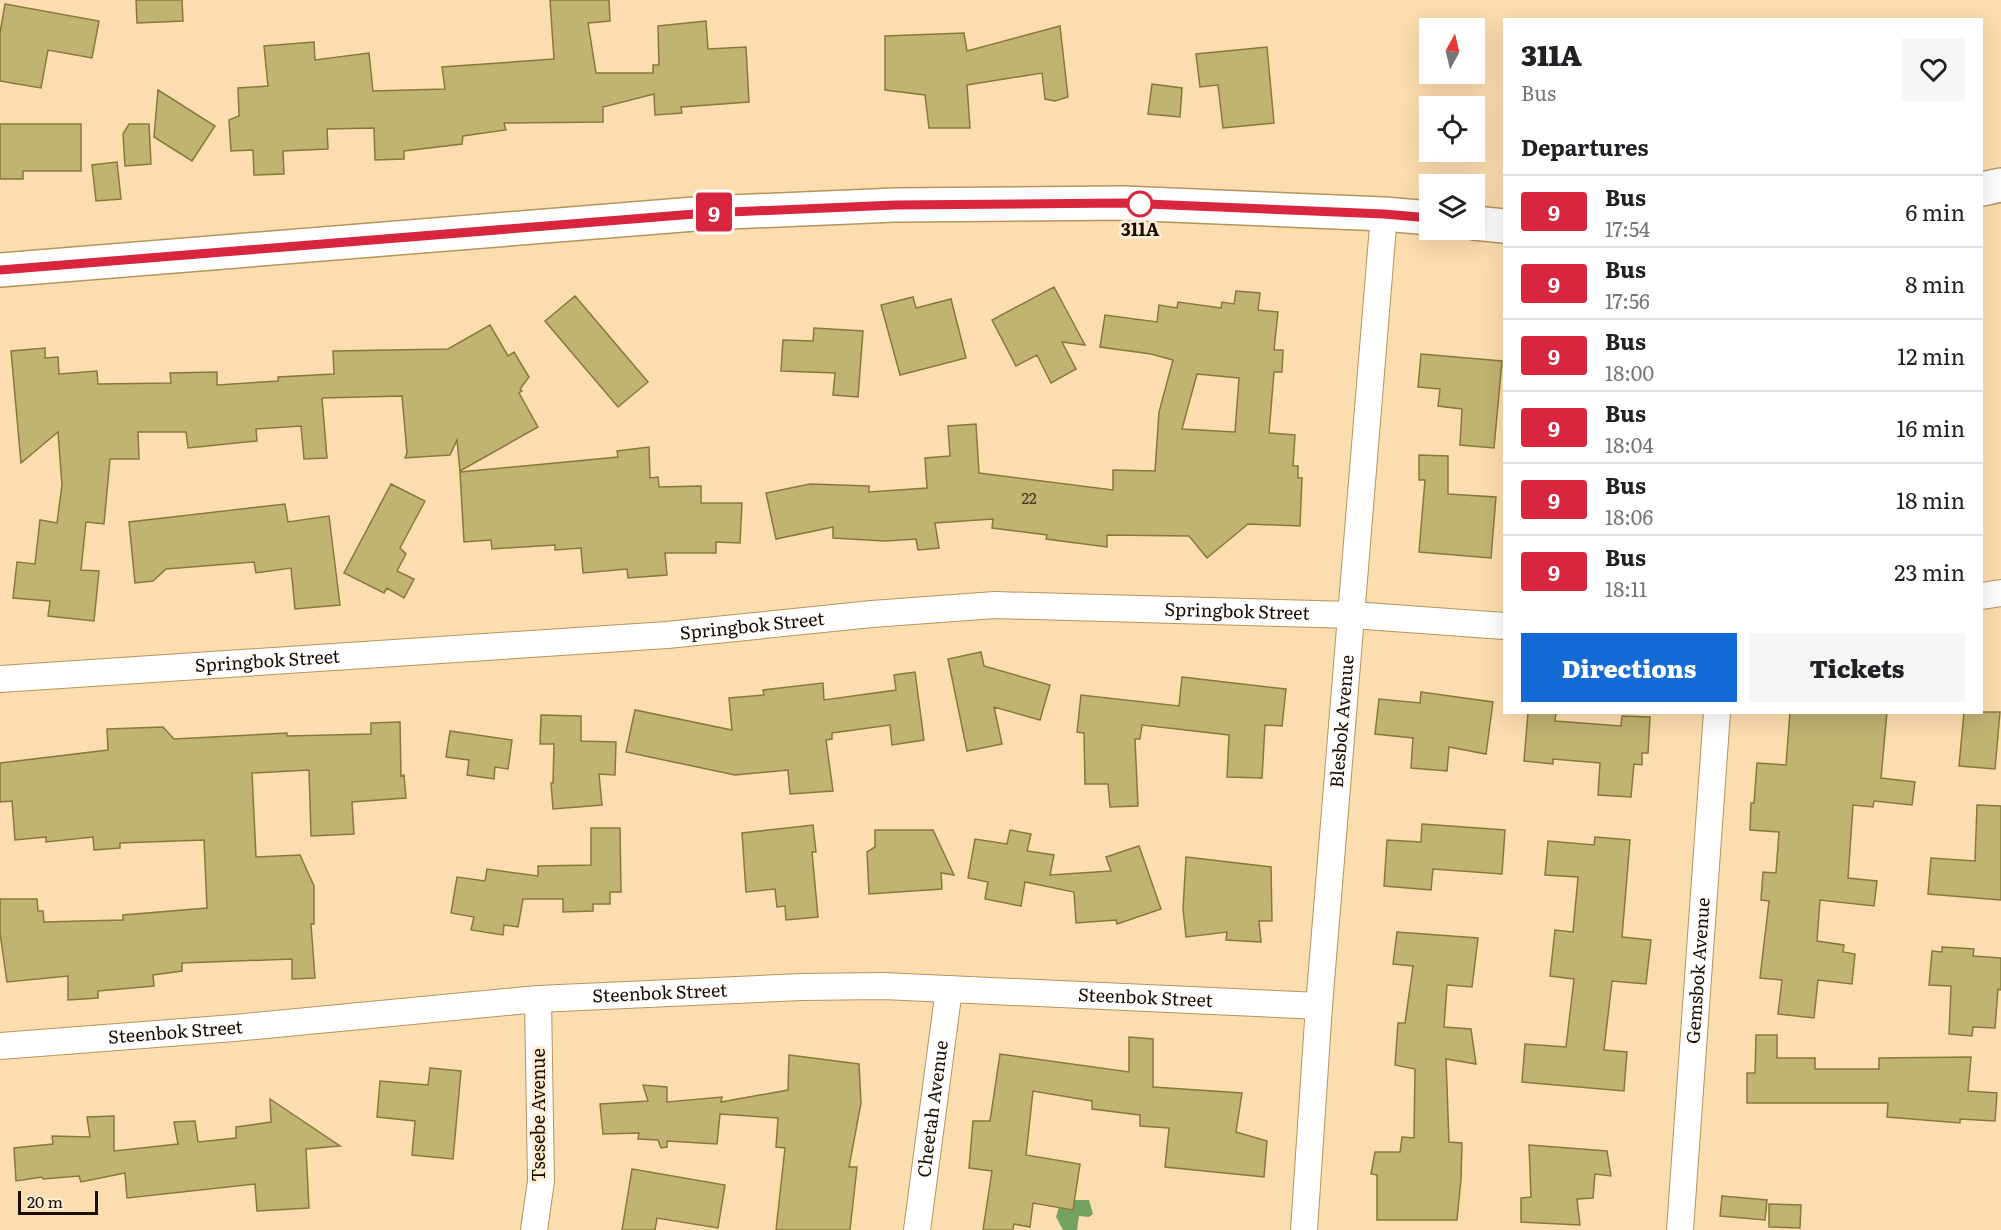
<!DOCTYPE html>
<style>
:root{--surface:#fff;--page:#f6f6f6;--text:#202124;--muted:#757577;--line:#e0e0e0;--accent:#156bd5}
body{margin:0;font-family:Literata,serif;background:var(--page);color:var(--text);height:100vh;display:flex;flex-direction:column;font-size:22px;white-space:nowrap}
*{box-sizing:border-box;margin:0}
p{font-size:20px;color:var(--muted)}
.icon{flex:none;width:33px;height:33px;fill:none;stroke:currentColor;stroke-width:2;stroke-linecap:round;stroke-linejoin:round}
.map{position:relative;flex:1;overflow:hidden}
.details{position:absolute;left:1503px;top:18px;width:480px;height:696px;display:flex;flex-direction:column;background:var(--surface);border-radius:0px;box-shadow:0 6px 24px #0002}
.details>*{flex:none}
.badge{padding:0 12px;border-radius:4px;font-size:21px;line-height:39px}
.needle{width:39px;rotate:8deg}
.tools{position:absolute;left:1419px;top:18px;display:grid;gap:12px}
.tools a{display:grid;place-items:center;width:66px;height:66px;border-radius:0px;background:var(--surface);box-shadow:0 6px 24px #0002;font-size:30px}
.scale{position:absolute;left:18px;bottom:15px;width:80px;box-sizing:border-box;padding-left:6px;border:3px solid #1a0d00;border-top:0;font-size:16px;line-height:21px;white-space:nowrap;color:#1a0d00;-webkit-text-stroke:4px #fdedd6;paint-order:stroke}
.map>.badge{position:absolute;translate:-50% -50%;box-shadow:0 0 0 3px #fff}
h2{padding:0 18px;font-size:22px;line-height:54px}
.round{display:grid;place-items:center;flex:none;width:63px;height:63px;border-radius:0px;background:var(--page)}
.summary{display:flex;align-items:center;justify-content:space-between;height:102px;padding:0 18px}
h1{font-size:28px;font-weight:800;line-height:45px}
.primary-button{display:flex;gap:12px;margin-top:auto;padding:12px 18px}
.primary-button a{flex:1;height:69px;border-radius:0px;background:var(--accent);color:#fff;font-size:24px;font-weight:800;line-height:69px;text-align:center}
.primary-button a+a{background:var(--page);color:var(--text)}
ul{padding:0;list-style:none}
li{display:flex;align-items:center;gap:18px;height:72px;padding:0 18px;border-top:2px solid var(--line)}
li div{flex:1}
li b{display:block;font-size:22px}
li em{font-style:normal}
li .badge{min-width:66px;font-weight:700;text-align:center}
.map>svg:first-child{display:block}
.water{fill:#74a361}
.building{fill:#c1b372;stroke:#887939;stroke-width:1.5;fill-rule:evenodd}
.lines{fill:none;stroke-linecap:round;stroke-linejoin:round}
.minor-casing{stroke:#b8935b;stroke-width:28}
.primary-casing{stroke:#b8935b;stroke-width:36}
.minor{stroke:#fff;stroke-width:26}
.primary{stroke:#fff;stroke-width:33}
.line-casing{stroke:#fff;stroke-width:14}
.line{stroke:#d7263d;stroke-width:9}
.stop-dot{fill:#fff;stroke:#d7263d;stroke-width:3}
.labels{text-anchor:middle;stroke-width:6;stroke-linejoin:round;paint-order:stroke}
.number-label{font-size:15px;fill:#44361c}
.stop-label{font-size:18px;font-weight:bold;fill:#1a0d00;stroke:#fdedd6}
.street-label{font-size:18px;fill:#1a0d00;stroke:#fdedd6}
</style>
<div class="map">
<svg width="2001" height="1230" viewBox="0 0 2001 1230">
<rect width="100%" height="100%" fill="#fcddaf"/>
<path class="water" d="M1075,1200H1089L1093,1214L1089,1217L1079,1216L1077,1230H1063L1056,1217L1059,1207H1074Z"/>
<path class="building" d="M136,0H182L183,21L137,23Z
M550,0H609L610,21L588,23L596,73H653V65H659L658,26L706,21L708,49L746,47L749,102L681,107L682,113L655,115L654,94L603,107V122L504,123L506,130L463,136L462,144L404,151V159L375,160L374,128L327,129L328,149L283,151L284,174L254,175L253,150L231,151L229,120L239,116L238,88L268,86L264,46L314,42L315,60L369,53L373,91L445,89L442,67L554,59Z
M5,4L99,21L92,58L48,50L41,88L0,81V33Z
M1060,26L1068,97L1055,101L1045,99L1042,73L967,85L970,128H929L925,95L885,90V36L964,33L967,51Z
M1267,47L1274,123L1223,128L1218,85L1200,87L1196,54Z
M1152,84L1182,88L1180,117L1148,114Z
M158,90L215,126L192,161L154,137Z
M0,124H81V171H23V179H0Z
M129,124H149L151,164L125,166L123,134Z
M117,162L121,199L96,201L92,165Z
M1054,287L1085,345L1062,342L1076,369L1051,383L1037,355L1016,366L992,320Z
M1236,291L1260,293L1258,310L1278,312L1274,350H1283L1282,372H1274L1269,433L1295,435L1293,466H1298V478H1302L1300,526L1248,524L1207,558L1189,536L1107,535V547L1046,539L1047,535L992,528L993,519L935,523L939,548L918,550L916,539L885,541L833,538V527L776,539L766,493L810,484L869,486V492L927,488L925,458L950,456L948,426L976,424L979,473L1113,490V470L1155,471L1159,412L1173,360L1151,354L1100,347L1105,315L1157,322L1159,305L1177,308L1178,302L1221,308L1222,302L1234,304ZM1197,374L1239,378L1235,432L1182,429Z
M575,296L648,382L618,407L545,321Z
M913,297L916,308L951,299L966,358L900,375L881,305Z
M490,325L508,356L514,352L529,377L520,389L522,391L519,393L538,427L460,471L457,440L450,455L405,458L407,453L402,396L322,398L327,458L304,459L301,426L256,429L257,441L188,448L186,432H138L139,459H110L104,524L86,522L81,570L99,571L94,621L48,616L50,601L13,598L17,562L35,564L40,520L57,523L62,485L58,432L21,463L11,351L45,348V358L58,357L59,374L97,371L98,384L171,383L170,373L217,372V385L278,381V377L334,374L333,351L448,349Z
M814,328L863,331L858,397L833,395L835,373L781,371L783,340L813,341Z
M1421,354L1502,361L1494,448L1460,445L1462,409L1438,406L1440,389L1418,387Z
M649,447L650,478L658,477L659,487L701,486V503H742L740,543L716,542V553H665L667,575L628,578L627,569L583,573L581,548L555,550V545L492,549L491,540L464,542L460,472L618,457L617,451Z
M1419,455L1448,456V494L1496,497L1491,558L1419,552L1425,480H1419Z
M391,484L425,501L400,548L406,554L397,571L414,579L404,598L387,588L384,593L344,573Z
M285,504L288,522L329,516L340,605L295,609L291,568L256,573L254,562L166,569L153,581L135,583L129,522Z
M981,652L984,666L1050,685L1040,720L994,707L1002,744L967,751L948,659Z
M915,672L924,740L892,745L890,725L832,733V739L826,740L833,791L790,794L788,770L735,775L626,752L635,710L732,730L729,698L764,695L763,690L823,683L824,700L896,690L894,675Z
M1182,677L1286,689L1282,726L1265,725L1262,778L1227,777L1229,735L1142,725L1140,739H1135L1138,806L1110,807L1108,784H1085L1084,733L1077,732L1081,695L1179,706Z
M1421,692L1493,702L1486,754L1449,747L1447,771L1411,768L1413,738L1375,734L1379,699L1420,703Z
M1528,712H1556L1555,721L1621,726L1622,716L1650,717L1648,753H1642V765L1634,764L1631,797L1598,795L1600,763L1553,759V764L1524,761Z
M1790,712H1887L1881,778L1915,782L1912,805L1874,801L1873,807L1853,805L1848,878L1877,881L1874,906L1820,900L1817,941L1844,945L1843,952L1855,954L1852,984L1818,980L1814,1018L1778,1014L1782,980L1760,978L1769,901L1761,900L1763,872L1776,873L1779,832L1750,830L1751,803H1754L1757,763L1786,765Z
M1964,712H2000L1995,769L1959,766Z
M541,715L581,716V741L616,742L615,775L599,774L602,805L553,809L551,783H553L554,744H540Z
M400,722L401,776L404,775L406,798L352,802L354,834L311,836L309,770L252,773L256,857L300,855L314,886V924H311L315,978L292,979V959L182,963V971L153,975L154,986L98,991V998L68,1000V976L7,982L0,933V899H37L38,911H43L44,922L123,920V915L207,908L204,840L120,843V848L94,850L93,837L46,842V837L15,840L12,801L0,802V763L108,750L107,729L163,727L174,739L287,733V736L371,734V723Z
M450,731L512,740L508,769L495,767L494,779L467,775L469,760L446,757Z
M1977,805L2001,806V900L1928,894L1931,858L1975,861Z
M1422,824L1505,830L1502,874L1433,869L1431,890L1384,886L1387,840L1421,842Z
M813,825L816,852H812L818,917L786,920L785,906L777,907L775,889L746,892L742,833Z
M591,828H620L621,892H610V904H593V911L563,912V899H523L518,927L504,925L503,935L471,930L474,917L451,913L457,877L485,881L487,869L538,876V866L591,865Z
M875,830H933L954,875L941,873L942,889L869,894L867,852L875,847Z
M1010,830L1031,834L1027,851L1054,855L1050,875L1111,871L1106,857L1139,846L1161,909L1117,924L1116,920L1076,923L1074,892L1025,882L1021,906L985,899L988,882L968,878L975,839L1007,844Z
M1595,837L1630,840L1622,937L1651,940L1646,984L1612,981L1604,1050L1627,1052L1624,1091L1522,1082L1525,1044L1566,1047L1574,979L1550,976L1555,930L1573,932L1578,877L1545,875L1548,841L1594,845Z
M1186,857L1271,867L1272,921H1259L1261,942L1226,940L1227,932L1186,937L1183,909Z
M1397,932L1478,938L1472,987L1447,985L1444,1027L1471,1029L1476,1064L1446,1059L1449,1142L1462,1143L1461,1179L1457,1220H1377V1175L1371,1174L1375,1152H1400L1402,1137L1414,1138L1415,1069L1395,1065L1398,1023H1405L1413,966L1393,964Z
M1942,947L1974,949L1973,956L2001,958V990L1998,989L1995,1028L1973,1027L1972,1036L1949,1034L1951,986L1929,985L1932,951L1942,952Z
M1756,1035H1777V1058H1815V1069H1879V1058L1971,1057L1968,1091L1997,1093L1995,1121L1960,1119V1123L1887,1117L1888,1103H1747V1073H1755Z
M1129,1037L1153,1039V1087L1242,1093L1236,1132L1267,1141L1264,1177L1165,1167L1169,1128L1140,1126V1115L1092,1109V1101L1033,1091L1026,1155L1080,1164L1073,1210L1033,1203L1030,1227L1014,1224L1013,1230H983L992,1171L969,1168L973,1121H990L1000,1054L1129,1072Z
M789,1055L859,1064L861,1103L849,1167H857L850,1230H776L785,1148L776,1147L778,1118L720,1114L717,1144L667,1141V1147L661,1148L658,1140L638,1139L639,1133L603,1134L600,1104L648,1101L643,1085L667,1087V1102L722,1097L721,1102L788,1090Z
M430,1068L461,1071L453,1159L412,1155L415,1121L377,1117L380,1081L428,1085Z
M270,1099L340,1146L306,1149L309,1208L257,1211L255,1184L127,1198L125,1173L81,1182L79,1176L43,1179L42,1177L16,1181L14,1148L53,1144L52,1136L90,1137L87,1117L114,1116V1151L178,1144L174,1122L195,1121L198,1142L236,1138V1127L271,1122Z
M1529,1145L1607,1151L1611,1176L1595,1174L1593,1198L1577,1199L1580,1225L1521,1222V1198L1531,1197Z
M632,1169L725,1185L718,1228L657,1218L655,1230H622Z
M1722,1196L1767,1200L1765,1220L1720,1216Z
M1769,1204L1801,1205L1800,1228L1769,1227Z"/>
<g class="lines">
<g class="minor-casing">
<g id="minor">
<path d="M1982,596L2001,593"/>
<path id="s1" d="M0,679L667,635L872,614L995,605L1352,615L1504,626"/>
<path id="s2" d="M0,1046L234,1028L538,999L801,987L883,986L1319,1006"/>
<path d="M534,1230L541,1181L538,999"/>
<path id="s3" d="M917,1230L949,989"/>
<path id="s4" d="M1304,1230L1319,1006L1384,214"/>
<path id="s5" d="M1680,1230L1717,712"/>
</g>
</g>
<g class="primary-casing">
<path id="primary" d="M1982,189L2001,185
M1474,223L1504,226
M0,270L707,213L895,205L1123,203L1384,214L1430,218"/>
</g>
<use href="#minor" class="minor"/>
<use href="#primary" class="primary"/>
</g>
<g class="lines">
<g class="line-casing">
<path id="line" d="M0,270L707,213L895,205L1123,203L1384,214L1430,218"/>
</g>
<use href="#line" class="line"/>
</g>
<circle class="stop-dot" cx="1140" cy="204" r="12"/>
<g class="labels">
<g class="number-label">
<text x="1029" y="504">22</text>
</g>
<g class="stop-label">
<text x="1140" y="236">311A</text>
</g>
<g class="street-label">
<text dy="6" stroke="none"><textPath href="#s1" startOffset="1240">Springbok Street</textPath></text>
<text dy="6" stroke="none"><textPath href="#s1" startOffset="754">Springbok Street</textPath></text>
<text dy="6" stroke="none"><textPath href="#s1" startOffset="268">Springbok Street</textPath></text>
<text dy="6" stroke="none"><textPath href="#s4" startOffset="510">Blesbok Avenue</textPath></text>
<text dy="6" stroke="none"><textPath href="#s5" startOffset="260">Gemsbok Avenue</textPath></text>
<text dy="6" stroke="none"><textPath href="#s2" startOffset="662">Steenbok Street</textPath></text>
<text dy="6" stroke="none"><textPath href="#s2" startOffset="1148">Steenbok Street</textPath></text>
<text dy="6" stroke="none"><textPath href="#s2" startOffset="176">Steenbok Street</textPath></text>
<text dy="6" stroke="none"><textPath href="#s3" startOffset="122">Cheetah Avenue</textPath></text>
<text transform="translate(539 1115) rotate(-90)" y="6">Tsesebe Avenue</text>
</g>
</g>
</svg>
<div class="tools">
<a><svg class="needle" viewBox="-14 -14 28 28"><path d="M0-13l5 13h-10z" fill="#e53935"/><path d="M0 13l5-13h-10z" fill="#757577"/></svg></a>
<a><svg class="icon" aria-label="locate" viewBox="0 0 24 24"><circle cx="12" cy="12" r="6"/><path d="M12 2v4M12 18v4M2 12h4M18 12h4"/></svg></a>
<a><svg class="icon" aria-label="layers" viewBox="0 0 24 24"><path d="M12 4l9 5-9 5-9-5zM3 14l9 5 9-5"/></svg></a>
</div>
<div class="scale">20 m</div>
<b class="badge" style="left:714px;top:212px;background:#d7263d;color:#fff">9</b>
<section class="details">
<div class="summary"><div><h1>311A</h1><p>Bus</p></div><a class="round"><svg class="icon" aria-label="heart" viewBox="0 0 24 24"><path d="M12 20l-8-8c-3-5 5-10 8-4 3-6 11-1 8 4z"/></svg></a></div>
<h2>Departures</h2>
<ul>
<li><span class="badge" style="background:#d7263d;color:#fff">9</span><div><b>Bus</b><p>17:54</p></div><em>6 min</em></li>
<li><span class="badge" style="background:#d7263d;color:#fff">9</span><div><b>Bus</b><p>17:56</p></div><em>8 min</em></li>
<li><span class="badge" style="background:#d7263d;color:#fff">9</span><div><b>Bus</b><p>18:00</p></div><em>12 min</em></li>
<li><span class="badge" style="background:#d7263d;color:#fff">9</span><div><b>Bus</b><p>18:04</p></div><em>16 min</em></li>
<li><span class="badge" style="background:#d7263d;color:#fff">9</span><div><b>Bus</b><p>18:06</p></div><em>18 min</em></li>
<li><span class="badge" style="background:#d7263d;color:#fff">9</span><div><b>Bus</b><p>18:11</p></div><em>23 min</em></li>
</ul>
<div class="primary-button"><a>Directions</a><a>Tickets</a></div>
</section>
</div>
